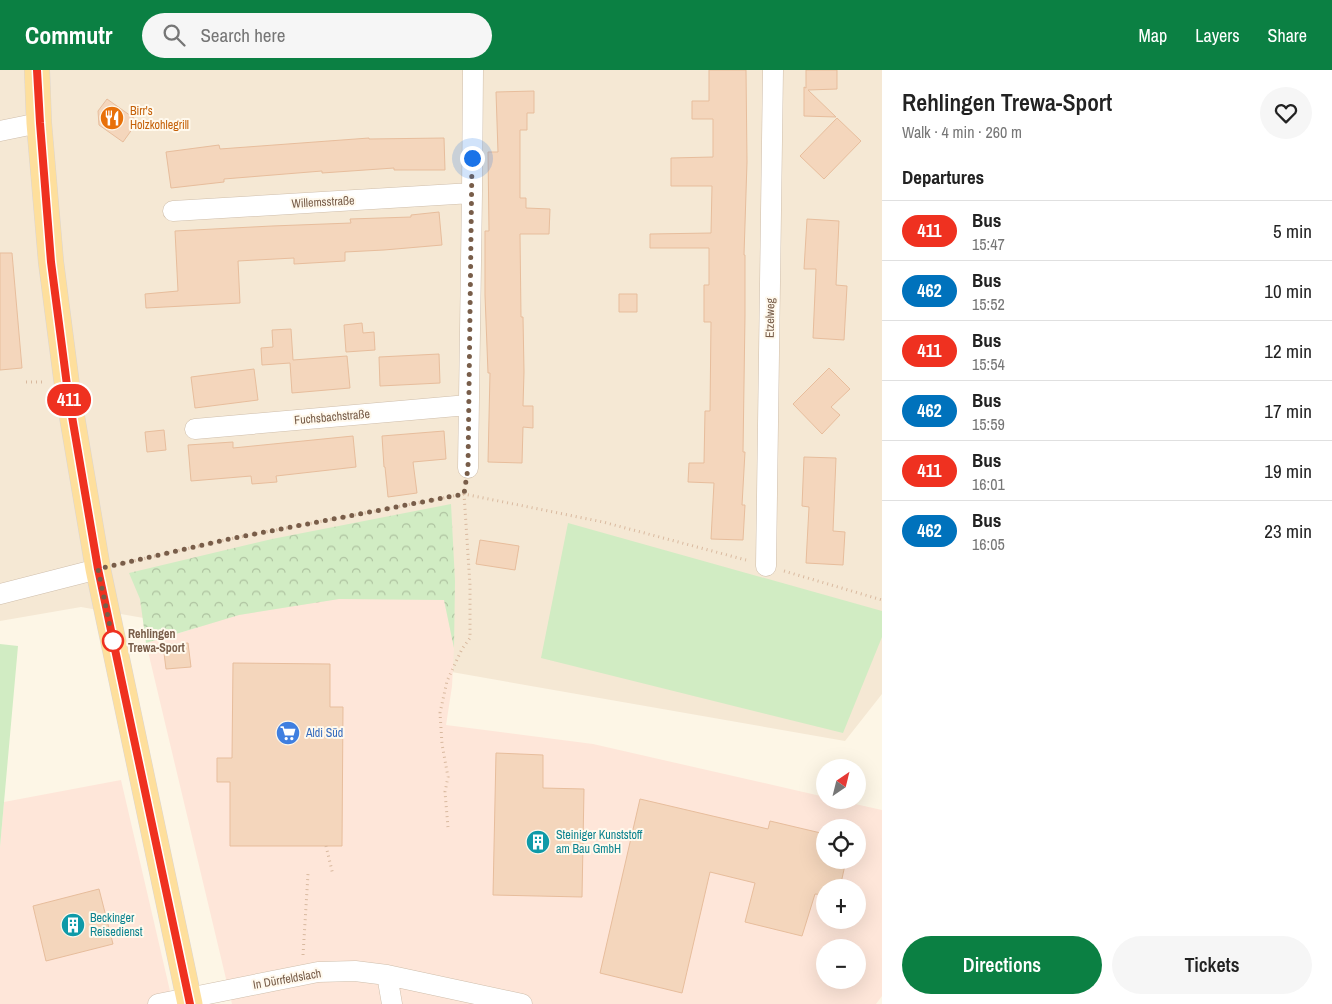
<!DOCTYPE html>
<meta charset="utf-8">
<style>
:root{--surface:#fff;--page:#f6f6f6;--text:#222;--muted:#767676;--line:#e0e0e0;--accent:#0b8043}
body{margin:0;font-family:"Archivo Narrow",sans-serif;background:var(--page);color:var(--text);height:100vh;display:flex;flex-direction:column;font-size:19px;white-space:nowrap}
*{box-sizing:border-box;margin:0}
p{font-size:16px;color:var(--muted)}
.icon{flex:none;width:28px;height:28px;fill:none;stroke:currentColor;stroke-width:2;stroke-linecap:round;stroke-linejoin:round}
.map{position:relative;flex:1;overflow:hidden}
.sheet{display:flex;flex-direction:column;background:var(--surface);width:450px}
.sheet>*{flex:none}
.badge{padding:0 10px;border-radius:16px;font-size:18px;line-height:32px}
.needle{width:32px;rotate:35deg}
.tools{position:absolute;left:816px;top:689px;display:grid;gap:10px}
.tools a{display:grid;place-items:center;width:50px;height:50px;border-radius:50%;background:var(--surface);box-shadow:0 5px 20px #0002;font-size:25px}
.you{position:absolute;width:25px;height:25px;margin:-12px;border:4px solid #fff;border-radius:50%;background:#1a73e8;box-shadow:0 0 0 8px #1a73e833}
.map>.badge{position:absolute;translate:-50% -50%;box-shadow:0 0 0 2px #fff}
h2{padding:0 20px;font-size:19px;line-height:45px}
.round{display:grid;place-items:center;flex:none;width:52px;height:52px;border-radius:26px;background:var(--page)}
.head{display:flex;align-items:center;justify-content:space-between;height:85px;padding:0 20px}
h1{font-size:24px;font-weight:600;line-height:38px}
.primary-button{display:flex;gap:10px;margin-top:auto;padding:10px 20px}
.primary-button a{flex:1;height:58px;border-radius:30px;background:var(--accent);color:#fff;font-size:20px;font-weight:600;line-height:58px;text-align:center}
.primary-button a+a{background:var(--page);color:var(--text)}
ul{padding:0;list-style:none}
li{display:flex;align-items:center;gap:15px;height:60px;padding:0 20px;border-top:1px solid var(--line)}
li div{flex:1}
li b{display:block;font-size:19px}
li em{font-style:normal}
li .badge{min-width:55px;font-weight:700;text-align:center}
header{display:flex;align-items:center;gap:30px;box-sizing:border-box;height:70px;padding:0 25px;background:var(--accent);color:#fff}
header strong{font-size:24px}
nav{display:flex;gap:28px;margin-inline-start:auto;font-size:18px}
.search{width:350px;height:45px;background:var(--page);display:flex;align-items:center;gap:12px;box-sizing:border-box;padding:0 18px;border-radius:28px;color:var(--muted);font-size:19px}
main{display:flex;flex:1;min-height:0}
.map>svg:first-child{display:block}
.residential{fill:#f5e8d4}
.commercial{fill:#fee6d9;fill-rule:evenodd}
.green{fill:#d1ecc3}
.forest{fill:url(#forest-crowns)}
.building{fill:#f4d6bc;stroke:#e7bd9c}
.lines{fill:none;stroke-linecap:round;stroke-linejoin:round}
.minor-casing{stroke:#cfbeab;stroke-width:21}
.major-casing{stroke:#dcd5d0;stroke-width:26}
.path{stroke:#d9b99f;stroke-width:3;stroke-dasharray:1 4;stroke-linecap:butt}
.minor{stroke:#fff;stroke-width:20}
.major{stroke:#fedf9c;stroke-width:25}
.line-casing{stroke:#fff;stroke-width:11}
.line{stroke:#ef3120;stroke-width:8}
.walk{stroke:#785d49;stroke-width:5;stroke-dasharray:0 9}
.stop-dot{fill:#fff;stroke:#ef3120;stroke-width:2.5}
.labels{text-anchor:middle;stroke-width:4;stroke-linejoin:round;paint-order:stroke}
.food-label{font-size:12px;fill:#c56008;stroke:#fff9ed;text-anchor:start}
.street-label{font-size:12px;fill:#785d49;stroke:#fff9ed}
.stop-label{font-size:12px;font-weight:bold;fill:#785d49;stroke:#fff9ed;text-anchor:start}
.shop-label{font-size:12px;fill:#366cbe;stroke:#fff9ed;text-anchor:start}
.culture-label{font-size:12px;fill:#0d838f;stroke:#fff9ed;text-anchor:start}
</style>
<header>
<strong>Commutr</strong>
<div class="search"><svg class="icon" aria-label="search" viewBox="0 0 24 24"><circle cx="10" cy="10" r="6"/><path d="M15 15l6 6"/></svg>Search here</div>
<nav><a>Map</a><a>Layers</a><a>Share</a></nav>
</header>
<main>
<div class="map">
<svg width="882" height="934" viewBox="0 0 882 934">
<defs>
<pattern id="forest-crowns" width="20" height="18" patternUnits="userSpaceOnUse" patternTransform="scale(1.25)"><rect width="20" height="18" fill="#d1ecc3"/><path d="M2 6a3 3 0 1 1 6 0M12 15a3 3 0 1 1 6 0" fill="none" stroke="#aec2a0"/></pattern>
</defs>
<rect width="100%" height="100%" fill="#fdf6e6"/>
<path class="residential" d="M0,0H882V624L845,671L81,537L0,551Z"/>
<path class="commercial" d="M339,529L444,530L454,578L452,616L446,655L593,674L825,727V730H837L882,740V926L876,934H232L146,573L239,545ZM825,758H858V790H825ZM825,818H858V850H825ZM825,878H858V910H825Z
M121,710L173,934H0V777L4,732Z"/>
<path class="green" d="M568,453L882,541V567L843,663L541,588Z
M0,574L18,576L0,777Z"/>
<path class="forest" d="M451,434L455,511L454,578L444,530L339,529L239,545L146,573L140,529L129,503L272,469Z"/>
<path class="building" d="M709,0H746L747,92L744,185H745V245L743,382H745L742,435H745L743,470L711,469L714,413L688,412L689,393H704L705,341H710L711,252H704V215H709V178H650V164L711,163L712,116H671V88L713,87V49H692V31H709Z
M806,0H837V19L808,20L836,47L804,46V17L806,18Z
M534,21V43H527V60H520V128H526V138L550,139L549,164H520L521,247H523L524,302L523,336H533V358L523,357L522,393L488,392L490,303H488L485,225V161H489L488,82H498L496,22Z
M107,29L138,51L123,72L99,55L98,41Z
M837,48L861,71L824,109L800,86Z
M369,68V69L444,68L445,100H394V98L322,103V101L224,109V112L171,118L166,82L219,75L220,79Z
M439,142L442,175L384,180L345,182V191L294,194V188L238,191L240,233L146,238L145,224L178,221L175,161L272,156L351,153L350,149L411,147V145Z
M807,149L839,151L836,215L847,216L844,270L813,268L816,199H804Z
M0,183H12L22,298L0,300Z
M619,224H637V242H619Z
M362,253L363,263L374,262L375,280L346,282L344,255Z
M291,259L293,290L347,286L350,318L292,323L290,293L262,295L261,278L273,277L272,260Z
M439,284L440,313L380,316L379,287Z
M829,298L850,319L831,337L840,345L822,364L793,334Z
M254,299L258,330L195,338L191,307Z
M164,360L166,380L147,382L145,362Z
M444,361L446,389L413,392L417,423L388,427L385,397H384L382,366Z
M353,366L356,397L276,406L277,412L252,414L251,406L191,411L188,375L233,372V378Z
M804,387L836,388L833,461L845,462L843,495L806,493L809,437L802,436Z
M480,470L519,476L515,500L476,494Z
M188,573L191,597L166,599L163,575Z
M233,593L330,594V637H343L342,776H230V712H217V688H232Z
M496,683L543,685V718L584,719L582,827L493,825Z
M640,729L768,759L770,751L825,764V790H846L840,818H825V825L815,824L802,866L745,852L755,813L710,802L682,923L600,903Z
M99,819L113,874L46,891L33,836Z"/>
<g class="lines">
<g class="minor-casing">
<path id="minor" d="M0,61L39,53
M173,141L472,123
M195,359L468,335
M468,398L472,123L473,0
M766,496L773,0
M0,524L98,499
M387,905L392,934
M158,934L318,902L355,901L387,905L522,934"/>
</g>
<g class="major-casing">
<path id="major" d="M37,0L39,53L51,192L68,323L98,499L190,934"/>
</g>
<path class="path" d="M26,312H45
M120,494L234,468L464,424L603,452L746,490
M784,501L882,530
M448,757L445,722L448,707L442,674L440,643L447,611L462,579L470,568V515L464,424L465,416
M326,776L333,805
M303,885L308,804"/>
<use href="#minor" class="minor"/>
<use href="#major" class="major"/>
</g>
<g class="lines">
<g class="line-casing">
<path id="line" d="M37,0L40,53L51,192L68,323L98,499L190,934"/>
</g>
<use href="#line" class="line"/>
<path class="walk" d="M113,571L98,499L234,468L464,424L468,398L472,88"/>
</g>
<defs>
<g id="restaurant-disc" transform="scale(1.25)"><circle r="9.5" fill="#e8710a" stroke="#fff9ed"/><path d="M-5-6h1v4h1v-4h1v4h1v-4h1v5L-1.5 .5V6h-2V.5L-5-1ZM5-6V6H3V1.5H1.5Q1.5-4 5-6Z" fill="#fff"/></g>
<g id="supermarket-disc" transform="scale(1.25)"><circle r="9.5" fill="#3f7fe0" stroke="#fff9ed"/><path d="M-6-5.5h2.5l.6 2H6L4.5 2H-2.5L-4.4-4H-6ZM-1.5 3.2a1.3 1.3 0 1 0 .1 0ZM3 3.2a1.3 1.3 0 1 0 .1 0Z" fill="#fff"/></g>
<g id="building-disc" transform="scale(1.25)"><circle r="9.5" fill="#0f9aa8" stroke="#fff9ed"/><path d="M-4-6H4V6H1V3H-1V6H-4ZM-2.5-4.3h1.7v1.8h-1.7ZM.8-4.3h1.7v1.8H.8ZM-2.5-1h1.7V.8h-1.7ZM.8-1h1.7V.8H.8Z" fill="#fff"/></g>
</defs>
<g fill-rule="evenodd">
<use href="#restaurant-disc" x="112" y="48"/>
<use href="#supermarket-disc" x="288" y="663"/>
<use href="#building-disc" x="538" y="772"/>
<use href="#building-disc" x="73" y="855"/>
</g>
<circle class="stop-dot" cx="113" cy="571" r="10"/>
<g class="labels">
<g class="food-label">
<text x="130" y="45">Birr's<tspan x="130" dy="14">Holzkohlegrill</tspan></text>
</g>
<g class="street-label">
<text transform="translate(323 132) rotate(-3)" y="4">Willemsstraße</text>
<text transform="translate(770 248) rotate(-89)" y="4">Etzelweg</text>
<text transform="translate(332 347) rotate(-5)" y="4">Fuchsbachstraße</text>
<text transform="translate(287 909) rotate(-10)" y="4">In Dürrfeldslach</text>
</g>
<g class="stop-label">
<text x="128" y="568">Rehlingen<tspan x="128" dy="14">Trewa-Sport</tspan></text>
</g>
<g class="shop-label">
<text x="306" y="667">Aldi Süd</text>
</g>
<g class="culture-label">
<text x="556" y="769">Steiniger Kunststoff<tspan x="556" dy="14">am Bau GmbH</tspan></text>
<text x="90" y="852">Beckinger<tspan x="90" dy="14">Reisedienst</tspan></text>
</g>
</g>
</svg>
<div class="tools">
<a><svg class="needle" viewBox="-14 -14 28 28"><path d="M0-13l5 13h-10z" fill="#e53935"/><path d="M0 13l5-13h-10z" fill="#767676"/></svg></a>
<a><svg class="icon" aria-label="locate" viewBox="0 0 24 24"><circle cx="12" cy="12" r="6"/><path d="M12 2v4M12 18v4M2 12h4M18 12h4"/></svg></a>
<a>+</a>
<a>−</a>
</div>
<div class="you" style="left:472px;top:88px"></div>
<b class="badge" style="left:69px;top:330px;background:#ef3120;color:#fff">411</b>
</div>
<section class="sheet">
<div class="head"><div><h1>Rehlingen Trewa-Sport</h1><p>Walk · 4 min · 260 m</p></div><a class="round"><svg class="icon" aria-label="heart" viewBox="0 0 24 24"><path d="M12 20l-8-8c-3-5 5-10 8-4 3-6 11-1 8 4z"/></svg></a></div>
<h2>Departures</h2>
<ul>
<li><span class="badge" style="background:#ef3120;color:#fff">411</span><div><b>Bus</b><p>15:47</p></div><em>5 min</em></li>
<li><span class="badge" style="background:#0072bc;color:#fff">462</span><div><b>Bus</b><p>15:52</p></div><em>10 min</em></li>
<li><span class="badge" style="background:#ef3120;color:#fff">411</span><div><b>Bus</b><p>15:54</p></div><em>12 min</em></li>
<li><span class="badge" style="background:#0072bc;color:#fff">462</span><div><b>Bus</b><p>15:59</p></div><em>17 min</em></li>
<li><span class="badge" style="background:#ef3120;color:#fff">411</span><div><b>Bus</b><p>16:01</p></div><em>19 min</em></li>
<li><span class="badge" style="background:#0072bc;color:#fff">462</span><div><b>Bus</b><p>16:05</p></div><em>23 min</em></li>
</ul>
<div class="primary-button"><a>Directions</a><a>Tickets</a></div>
</section>
</main>
